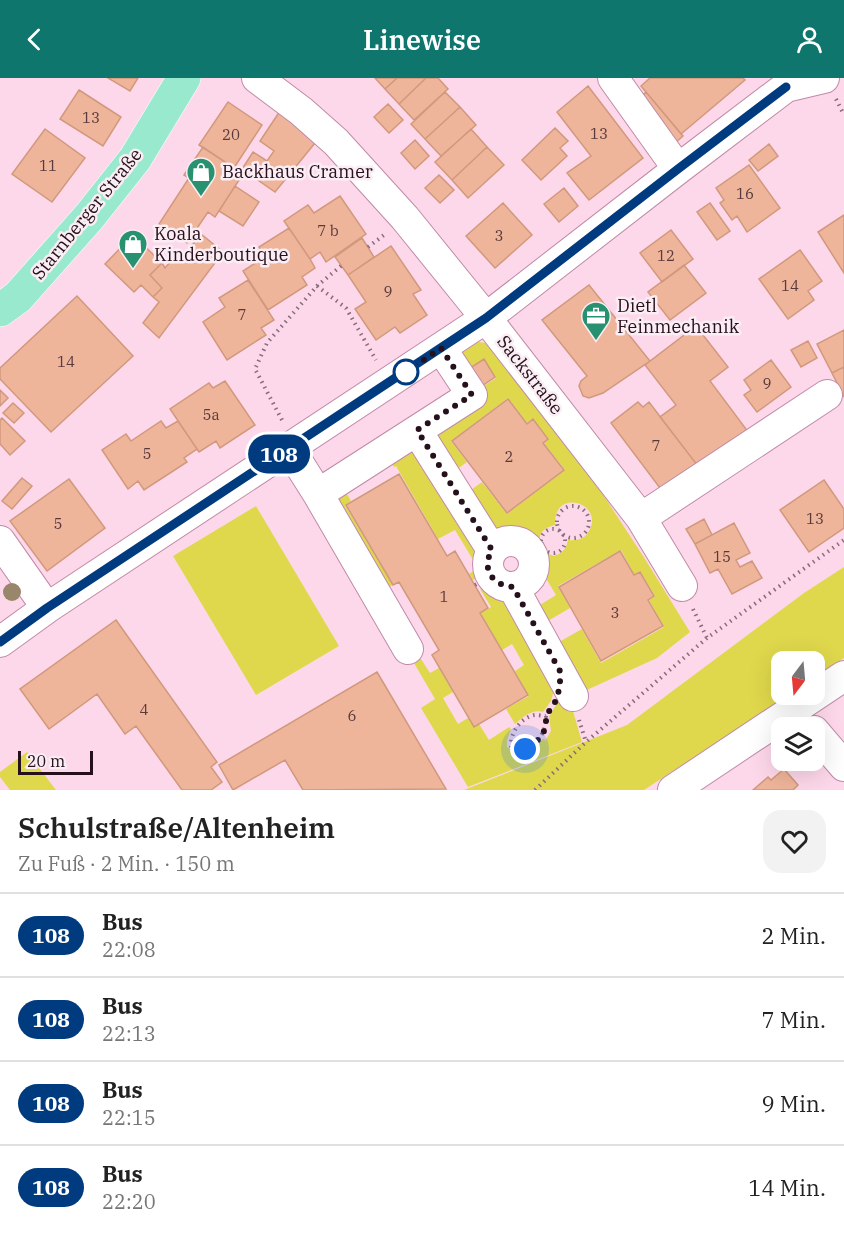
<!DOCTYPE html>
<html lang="de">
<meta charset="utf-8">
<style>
:root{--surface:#fff;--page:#f2f2f2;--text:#222;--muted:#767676;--line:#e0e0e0;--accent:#0f766e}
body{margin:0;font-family:"IBM Plex Serif",serif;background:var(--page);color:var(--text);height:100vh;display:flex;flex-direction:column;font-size:22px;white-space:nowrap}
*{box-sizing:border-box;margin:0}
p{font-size:20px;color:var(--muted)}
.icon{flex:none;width:33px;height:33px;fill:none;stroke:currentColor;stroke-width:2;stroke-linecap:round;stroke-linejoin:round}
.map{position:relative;height:712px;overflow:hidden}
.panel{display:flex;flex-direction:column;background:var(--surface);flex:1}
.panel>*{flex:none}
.badge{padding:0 12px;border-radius:20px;font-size:21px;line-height:39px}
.needle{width:39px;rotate:196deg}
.tools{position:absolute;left:771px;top:573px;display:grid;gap:12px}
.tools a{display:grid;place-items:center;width:54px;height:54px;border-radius:12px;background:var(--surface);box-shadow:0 6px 24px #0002;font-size:30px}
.scale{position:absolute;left:18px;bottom:15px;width:75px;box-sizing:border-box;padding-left:6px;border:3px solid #25101c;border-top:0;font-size:16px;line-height:21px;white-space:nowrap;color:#25101c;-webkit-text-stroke:4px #faedf3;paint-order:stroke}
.you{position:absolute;width:30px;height:30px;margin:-15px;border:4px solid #fff;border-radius:50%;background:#1a73e8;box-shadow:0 0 0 9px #1a73e833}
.map>.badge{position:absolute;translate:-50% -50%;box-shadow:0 0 0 3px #fff}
.round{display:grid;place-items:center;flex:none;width:63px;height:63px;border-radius:18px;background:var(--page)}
.summary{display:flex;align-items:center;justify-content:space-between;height:102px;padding:0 18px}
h1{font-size:28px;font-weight:600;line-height:45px}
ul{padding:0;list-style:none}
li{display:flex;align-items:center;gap:18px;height:84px;padding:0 18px;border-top:2px solid var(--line)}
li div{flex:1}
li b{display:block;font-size:22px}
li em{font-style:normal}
li .badge{min-width:66px;font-weight:700;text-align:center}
header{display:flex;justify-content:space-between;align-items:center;height:78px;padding:0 18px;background:var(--accent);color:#fff;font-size:27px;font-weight:600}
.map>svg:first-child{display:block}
.green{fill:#dfd84c}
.building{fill:#efb59a;stroke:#d1987d;stroke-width:1.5}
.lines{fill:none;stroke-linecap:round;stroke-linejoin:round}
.minor-casing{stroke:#c18aa7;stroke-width:32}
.major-casing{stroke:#fff;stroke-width:34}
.path{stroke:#886c7b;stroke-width:4;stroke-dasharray:1.5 4.5;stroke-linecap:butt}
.minor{stroke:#fff;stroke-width:30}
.major{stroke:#98e9cd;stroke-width:33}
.tree{fill:#99876b}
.line-casing{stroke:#fff;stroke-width:14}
.line{stroke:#003b80;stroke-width:9}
.walk{stroke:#25101c;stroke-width:6;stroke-dasharray:0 10.8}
.stop-dot{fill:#fff;stroke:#003b80;stroke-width:3}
.labels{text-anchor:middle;stroke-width:5;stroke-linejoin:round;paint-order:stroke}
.number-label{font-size:15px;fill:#58393c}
.poi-label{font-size:18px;fill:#25101c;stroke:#faedf3;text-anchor:start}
.street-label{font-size:18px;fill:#25101c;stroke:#faedf3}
</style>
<header><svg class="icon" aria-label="back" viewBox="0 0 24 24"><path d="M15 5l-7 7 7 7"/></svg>Linewise<svg class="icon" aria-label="person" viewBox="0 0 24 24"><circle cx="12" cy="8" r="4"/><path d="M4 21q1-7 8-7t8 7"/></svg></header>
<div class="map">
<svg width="844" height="712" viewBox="0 0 844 712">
<rect width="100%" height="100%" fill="#fdd8ea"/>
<path class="green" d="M478,264L487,265L604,418L645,481L690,554L657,580L578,616L552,568L582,551L601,585L664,549L649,522L655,518L640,493L634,496L621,472L558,508L570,530L541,547L532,532L556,517L541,492V482L538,472L554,478C563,475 566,471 568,462C577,463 585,461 589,453C605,425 553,409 555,447C543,450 540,454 538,466L535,468L529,461L521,458L497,454L464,417L482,404L507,436L565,392L544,365L548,361L533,341L527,345L508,320L451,363L467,384L452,395L428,357L481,310L496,300L484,281L466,292L457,278Z
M411,360L483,479L484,495L473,502L469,496L478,490L455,452L438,461L396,388L394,389L386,376Z
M344,411L351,423L345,427L393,507L389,509L331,424Z
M256,428L339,568L256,617L173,478Z
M844,489V580L815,599L814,584H782V616L789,617L644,712H464L627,647L804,515Z
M490,505L503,512L555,608L551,623L543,634C532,631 523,639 515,646L506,631L529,618L515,593L524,587L512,566L502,572L481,535L491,529L480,511Z
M421,581L430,595L439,590L453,614L443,620L458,646L468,640L474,649L479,646L489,662L509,649L511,651L507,663V669C521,679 534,670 544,660L545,663L551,653L549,639L566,609L582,664L468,709L421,630L435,621L414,585Z
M27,674L56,712H10L0,699V694Z"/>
<path class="building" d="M108,0H138L130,13Z
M375,0H397L385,11Z
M397,0H426L399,26L385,11Z
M426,0H438L448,11L414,42L399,26Z
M650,0H743L745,2L681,56L641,8Z
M588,8L643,80L589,122L567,95L591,78L557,34Z
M79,12L121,39L103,68L60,41Z
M445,14L460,29L425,61L411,46Z
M646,14L683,58L674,66L637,22Z
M228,24L262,47L234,90L199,67Z
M388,26L403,42L389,55L374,39Z
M460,29L476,47L441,78L425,61Z
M280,33L315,65L275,114L242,91L253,74L267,83L274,73L260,63Z
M555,50L568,63L560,70L567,78L541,102L522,82Z
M45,51L85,80L52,124L12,96Z
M471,51L487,69L452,102L435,84Z
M415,62L429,78L415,91L401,75Z
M769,66L778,78L758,93L749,82Z
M203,69L243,96L215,139L208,134L187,165L159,146L189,100L184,97Z
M487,69L504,87L468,120L452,102Z
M749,87L780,130L747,154L737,138L732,142L720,125L724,122L716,110Z
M439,97L454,112L440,125L425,110Z
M235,108L259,124L243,148L219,133Z
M564,110L578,128L559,144L544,126Z
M340,118L366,156L326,184L320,174L310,181L284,143L308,127L314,135Z
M503,125L532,157L495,190L466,158Z
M710,125L730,153L717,162L697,134Z
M844,137V195L818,154Z
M289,150L310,181L315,190L302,199L307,207L268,232L243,193L265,179L259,169Z
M671,152L693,181L662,204L640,175Z
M201,156L223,174L159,260L143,245L159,224L153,219L162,210L150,197L162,185L165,190L177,176L182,180Z
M133,157L162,185L150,197L162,210L153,219L141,207L134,214L105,186Z
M362,160L374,179L348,197L335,179Z
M391,168L421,212L413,216L427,237L400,255L395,249L376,262L355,231L366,224L348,197Z
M800,172L822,203L808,213L814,222L788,241L759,201Z
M684,187L706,215L670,242L648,214Z
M248,202L274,242L261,250L266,257L227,282L203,244L225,229L219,220Z
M589,207L650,283L603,315L589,320L583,318L579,308L581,303L587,298L542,242Z
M77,218L133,278L51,354L0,301V290Z
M696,248L728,289L710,303L749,355L701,392L660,339L676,327L645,287Z
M844,252V289L832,295L817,266Z
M808,263L817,280L801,289L791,272Z
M484,281L495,299L479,310L467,292Z
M771,282L791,309L757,334L744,317L751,312L744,302Z
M844,289V319L832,295Z
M225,303L255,347L220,370L216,363L199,374L170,331L209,305L213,310Z
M0,312L8,320L0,328Z
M508,321L527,346L533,341L548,361L543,365L564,392L507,435L452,363Z
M638,324L643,329L649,324L701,392L666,418L611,345Z
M13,325L24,335L14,345L3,335Z
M2,340L25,363L10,377L0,366V342Z
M161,343L166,350L178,343L197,371L184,380L187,384L144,412L138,403L128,411L102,372L126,356L131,363Z
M399,396L447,478L455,473L488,530L480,535L528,617L474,649L432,577L439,572L399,504L393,507L346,427Z
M22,400L32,408L12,431L2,423Z
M69,401L105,450L47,493L10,443Z
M824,402L844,431V450L809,474L780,432Z
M704,441L712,457L695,466L686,451Z
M734,445L750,475L736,482L740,489L752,483L762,500L732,516L718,491L710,495L695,466Z
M620,473L634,497L640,494L654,518L648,522L663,548L601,583L559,509Z
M116,542L217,684L211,689L222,704L211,712H182L136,648L125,656L97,616L49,651L20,611Z
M377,594L446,711L303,712L285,682L233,712L219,687Z
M784,691L798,707L793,712H753L768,699L771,702Z"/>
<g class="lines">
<g class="minor-casing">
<path id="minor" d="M257,0L301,33L336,64L405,140L486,240L641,440L682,508
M613,0L678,91
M417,353L492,472
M289,370L318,416L472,317L441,270
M318,416L408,571
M641,440L827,317
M488 486a23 23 0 1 1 46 0a23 23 0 1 1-46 0Z
M0,463L47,530
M513,509L573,618
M0,564L47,530L486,240L678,91L786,9L824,0
M814,653L844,688
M673,712L844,598"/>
</g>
<g class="major-casing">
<path id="major" d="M0,232L18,219L89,139L135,81L184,0"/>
</g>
<path class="path" d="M836,21L844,37
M368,169L384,157
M317,208L346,230L376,282
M282,342L255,291L267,265L317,208L341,188
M557 444a16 16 0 1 1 32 0a16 16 0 1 1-32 0Z
M541 463a12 12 0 1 1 24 0a12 12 0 1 1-24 0Z
M531,473L542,468
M475,507L488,500
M693,531L707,560
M546,638C547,657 531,677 511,668C510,655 521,639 535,637C536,637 545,638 546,638L551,631
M579,642L586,664
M535,712L586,664L707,560L844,462"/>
<use href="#minor" class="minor"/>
<use href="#major" class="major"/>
</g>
<circle class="tree" cx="12" cy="514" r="9"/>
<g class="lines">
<g class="line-casing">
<path id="line" d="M0,564L47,530L486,240L678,91L786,9"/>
</g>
<use href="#line" class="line"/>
<path class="walk" d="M406,294L441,270L472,317L417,352L492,472C481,491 492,507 513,509L560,593V609L555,624L546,638V647L543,656L538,662L525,671"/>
</g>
<defs>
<g id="shop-pin" transform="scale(1.5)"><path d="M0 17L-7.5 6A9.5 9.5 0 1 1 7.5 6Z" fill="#28916f" stroke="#faedf3"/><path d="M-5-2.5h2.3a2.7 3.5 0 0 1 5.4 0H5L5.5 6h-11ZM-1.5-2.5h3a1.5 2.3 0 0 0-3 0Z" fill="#fff"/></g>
<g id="office-pin" transform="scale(1.5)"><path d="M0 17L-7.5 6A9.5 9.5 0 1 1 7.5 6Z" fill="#28916f" stroke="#faedf3"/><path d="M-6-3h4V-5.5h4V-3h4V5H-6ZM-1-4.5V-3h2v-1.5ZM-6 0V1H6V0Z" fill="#fff"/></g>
</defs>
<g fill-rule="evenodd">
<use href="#shop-pin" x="201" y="94"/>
<use href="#shop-pin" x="133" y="166"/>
<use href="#office-pin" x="596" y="238"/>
</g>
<circle class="stop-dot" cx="406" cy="294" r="12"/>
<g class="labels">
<g class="number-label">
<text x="91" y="45">13</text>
<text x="599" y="61">13</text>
<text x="231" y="62">20</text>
<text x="48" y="93">11</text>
<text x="745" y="121">16</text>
<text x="328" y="158">7 b</text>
<text x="499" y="163">3</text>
<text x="666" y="183">12</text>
<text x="790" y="213">14</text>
<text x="388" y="219">9</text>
<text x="242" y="242">7</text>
<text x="66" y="289">14</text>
<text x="767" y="311">9</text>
<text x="211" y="342">5a</text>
<text x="656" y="373">7</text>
<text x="147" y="381">5</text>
<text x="509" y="384">2</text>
<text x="815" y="446">13</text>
<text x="58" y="451">5</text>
<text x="722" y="484">15</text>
<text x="444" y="524">1</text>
<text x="615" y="540">3</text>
<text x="144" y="637">4</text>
<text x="352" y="643">6</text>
</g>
<g class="poi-label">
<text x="222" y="100">Backhaus Cramer</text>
<text x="154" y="162">Koala<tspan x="154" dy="21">Kinderboutique</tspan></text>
<text x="617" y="234">Dietl<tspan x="617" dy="21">Feinmechanik</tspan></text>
</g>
<g class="street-label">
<text transform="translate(87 136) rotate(-51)" y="6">Starnberger Straße</text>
<text transform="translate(530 297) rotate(52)" y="6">Sackstraße</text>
</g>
</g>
</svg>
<div class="tools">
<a><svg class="needle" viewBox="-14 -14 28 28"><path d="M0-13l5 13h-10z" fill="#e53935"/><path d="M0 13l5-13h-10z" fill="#767676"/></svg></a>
<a><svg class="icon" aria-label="layers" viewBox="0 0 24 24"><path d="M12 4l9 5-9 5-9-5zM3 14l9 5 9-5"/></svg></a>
</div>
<div class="scale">20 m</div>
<div class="you" style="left:525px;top:671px"></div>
<b class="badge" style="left:279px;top:376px;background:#003b80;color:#fff">108</b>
</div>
<section class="panel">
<div class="summary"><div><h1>Schulstraße/Altenheim</h1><p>Zu Fuß · 2 Min. · 150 m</p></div><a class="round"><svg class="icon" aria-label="heart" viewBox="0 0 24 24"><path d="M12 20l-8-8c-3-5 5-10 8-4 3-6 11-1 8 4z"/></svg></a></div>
<ul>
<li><span class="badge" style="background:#003b80;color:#fff">108</span><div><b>Bus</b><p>22:08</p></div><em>2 Min.</em></li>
<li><span class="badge" style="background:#003b80;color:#fff">108</span><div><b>Bus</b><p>22:13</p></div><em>7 Min.</em></li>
<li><span class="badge" style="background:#003b80;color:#fff">108</span><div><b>Bus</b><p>22:15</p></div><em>9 Min.</em></li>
<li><span class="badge" style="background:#003b80;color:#fff">108</span><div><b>Bus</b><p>22:20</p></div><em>14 Min.</em></li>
</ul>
</section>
